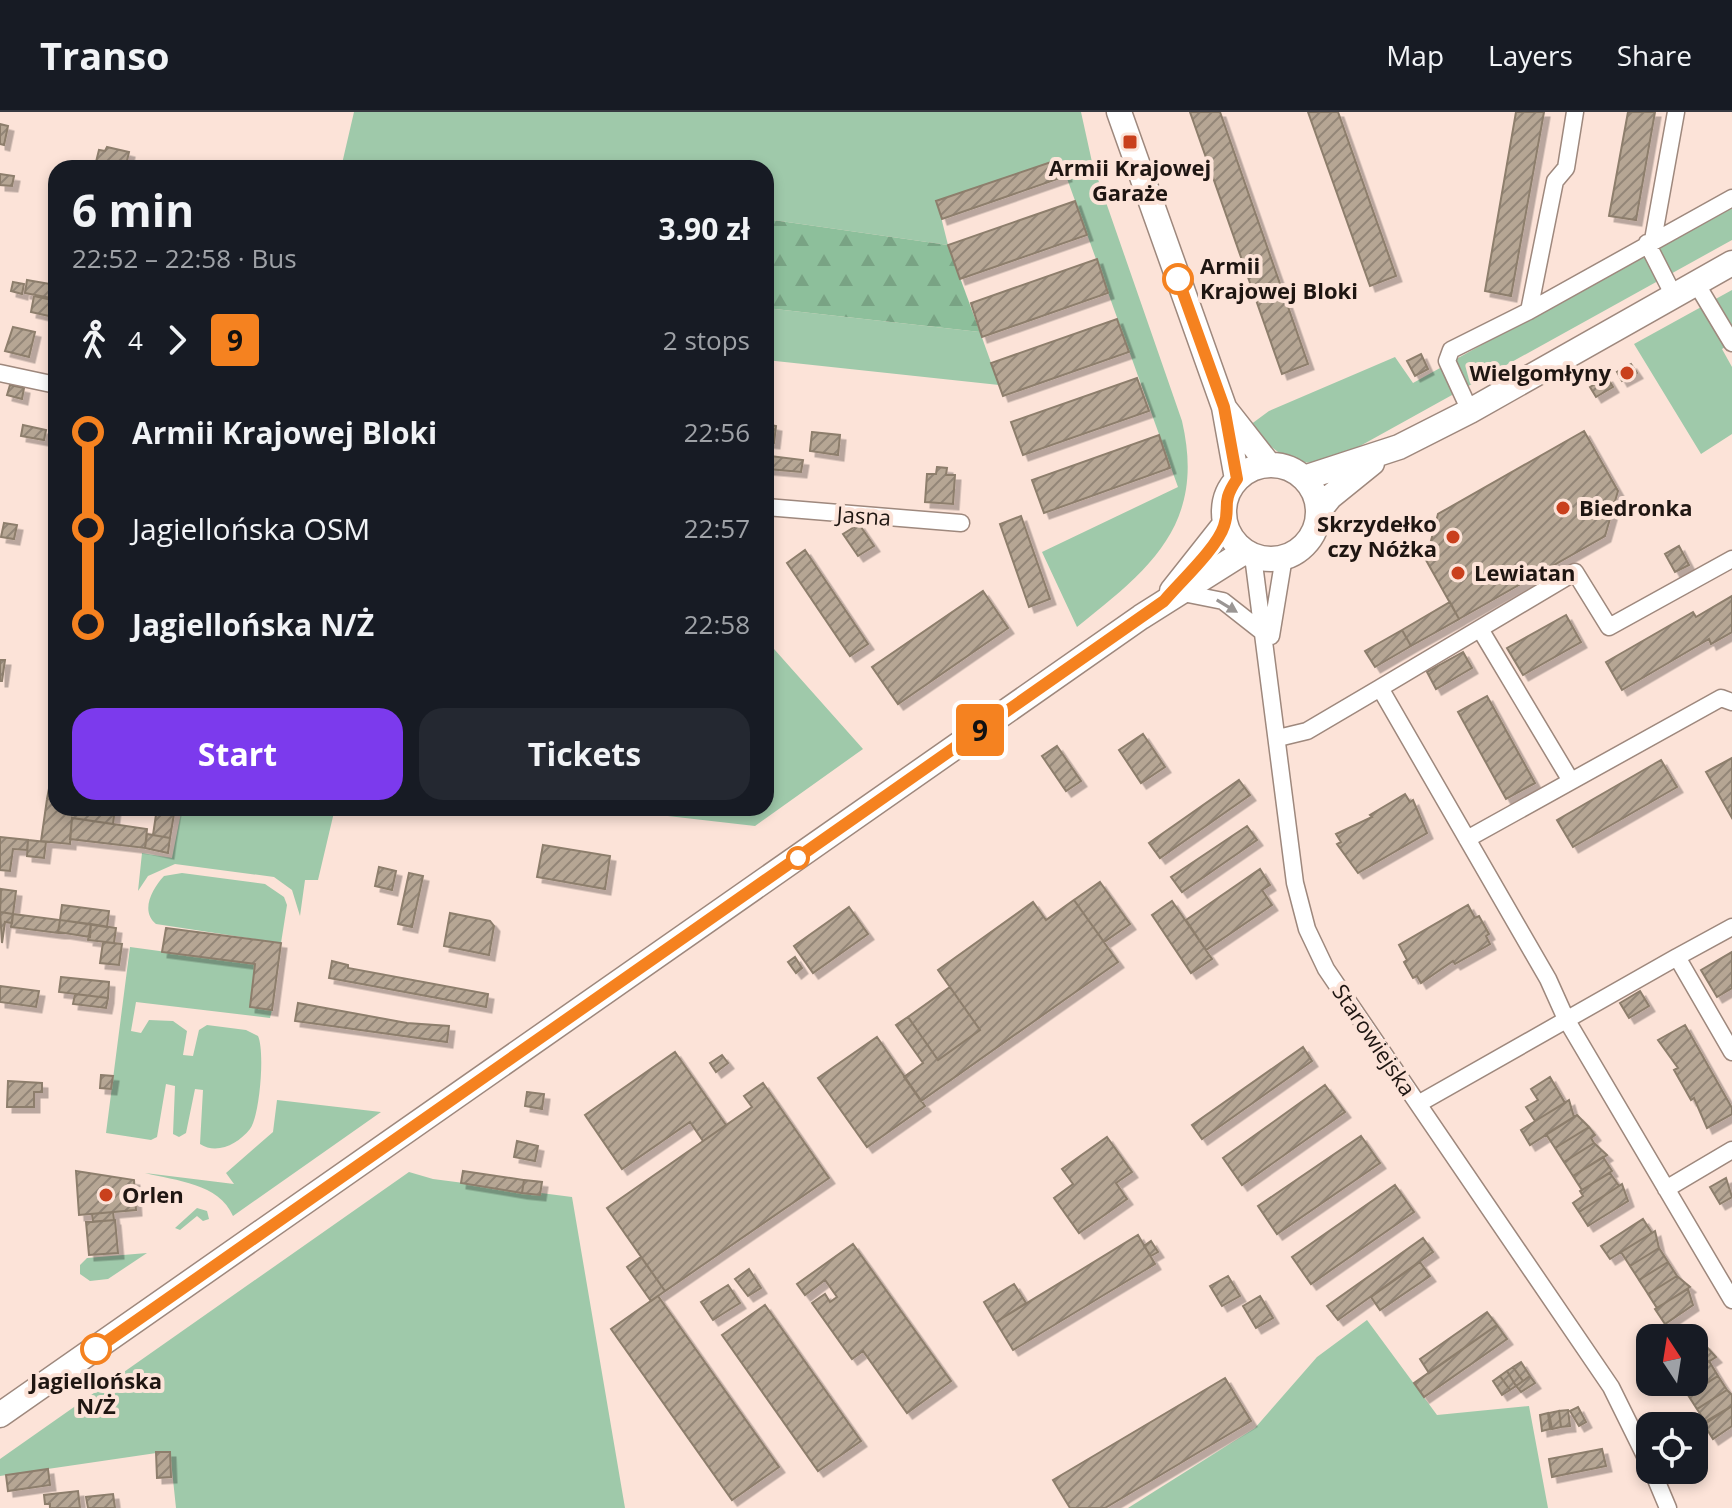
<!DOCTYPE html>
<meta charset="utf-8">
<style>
:root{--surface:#171b24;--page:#242831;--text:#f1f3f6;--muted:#9ea1a6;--line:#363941;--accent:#7c3aed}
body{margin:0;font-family:"Open Sans",sans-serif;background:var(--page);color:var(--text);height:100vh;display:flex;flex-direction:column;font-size:30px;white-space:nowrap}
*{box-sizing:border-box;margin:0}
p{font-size:26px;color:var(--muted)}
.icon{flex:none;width:44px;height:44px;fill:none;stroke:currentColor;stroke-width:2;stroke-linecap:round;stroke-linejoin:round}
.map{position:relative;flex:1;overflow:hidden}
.details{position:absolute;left:48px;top:48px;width:726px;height:656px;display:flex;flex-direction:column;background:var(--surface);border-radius:24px;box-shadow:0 4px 12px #0003}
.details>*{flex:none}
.badge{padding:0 16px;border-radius:6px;font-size:28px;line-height:52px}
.needle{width:52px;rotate:348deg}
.tools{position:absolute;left:1636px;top:1212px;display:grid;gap:16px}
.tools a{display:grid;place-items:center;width:72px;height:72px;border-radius:16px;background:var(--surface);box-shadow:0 4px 12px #0003;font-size:40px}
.map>.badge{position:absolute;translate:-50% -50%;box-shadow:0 0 0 4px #fff}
.legs{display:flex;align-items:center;gap:12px;height:88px;padding:0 24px;font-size:26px}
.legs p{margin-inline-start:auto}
.head{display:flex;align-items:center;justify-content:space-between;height:136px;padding:0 24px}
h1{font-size:44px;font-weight:700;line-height:60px}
.cta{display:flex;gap:16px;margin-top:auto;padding:16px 24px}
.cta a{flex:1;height:92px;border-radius:24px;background:var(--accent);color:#fff;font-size:32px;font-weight:700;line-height:92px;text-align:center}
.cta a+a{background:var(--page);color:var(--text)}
ul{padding:0 24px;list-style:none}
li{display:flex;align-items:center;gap:28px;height:96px;font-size:30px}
li i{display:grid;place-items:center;width:12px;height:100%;margin:0 10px;background:currentColor}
li i::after{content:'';width:20px;height:20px;margin:-10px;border:6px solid;border-radius:50%;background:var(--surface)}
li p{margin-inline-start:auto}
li:first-child i{background:linear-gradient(#0000 50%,currentColor 0)}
li:last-child i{background:linear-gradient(currentColor 50%,#0000 0)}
header{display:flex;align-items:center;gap:48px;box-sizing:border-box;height:112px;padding:0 40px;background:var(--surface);border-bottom:2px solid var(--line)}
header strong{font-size:38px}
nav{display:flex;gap:44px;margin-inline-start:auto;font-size:28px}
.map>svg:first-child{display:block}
.grass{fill:#9fc9aa}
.forest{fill:url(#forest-firs)}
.building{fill:url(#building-hatch);stroke:#8d7e6c;stroke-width:2;filter:url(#shadow)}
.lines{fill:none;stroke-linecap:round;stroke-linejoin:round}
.street-casing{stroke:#9e887d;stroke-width:19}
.secondary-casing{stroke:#9e887d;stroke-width:27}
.street{stroke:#fff;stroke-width:16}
.secondary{stroke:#fff;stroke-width:24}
.oneway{fill:#9a9694}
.line-1-casing{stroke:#fff;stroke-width:18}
.line-1{stroke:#f58220;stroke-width:12}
.poi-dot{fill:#c9401d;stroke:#fce3d8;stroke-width:3}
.stop-1-dot{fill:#fff;stroke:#f58220;stroke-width:4}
.labels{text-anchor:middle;stroke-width:8;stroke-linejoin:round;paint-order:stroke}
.poi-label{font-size:22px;font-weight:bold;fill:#1f1612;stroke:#fce3d8;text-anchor:start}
.stop-label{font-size:22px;font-weight:bold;fill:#1f1612;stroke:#fce3d8;text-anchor:start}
.street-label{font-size:22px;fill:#1f1612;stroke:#fce3d8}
</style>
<header>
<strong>Transo</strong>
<nav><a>Map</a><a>Layers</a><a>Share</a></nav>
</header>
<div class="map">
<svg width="1732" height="1396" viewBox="0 0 1732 1396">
<defs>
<pattern id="forest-firs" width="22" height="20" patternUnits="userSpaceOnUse" patternTransform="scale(2)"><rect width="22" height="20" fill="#8dbf9b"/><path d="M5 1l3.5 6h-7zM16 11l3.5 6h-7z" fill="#79a384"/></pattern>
<pattern id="building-hatch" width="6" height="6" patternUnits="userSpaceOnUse" patternTransform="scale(2)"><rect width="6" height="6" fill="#b6a694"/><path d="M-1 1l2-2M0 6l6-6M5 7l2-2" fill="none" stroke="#938677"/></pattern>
<filter id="shadow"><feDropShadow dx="5.5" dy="5.5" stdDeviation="0" flood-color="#0004"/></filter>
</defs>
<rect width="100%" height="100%" fill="#fce3d8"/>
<path class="grass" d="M354,0H1081L1092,50L1182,309C1206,412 1151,456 1077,515L1042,440L1178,375L1060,47L937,89L948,133L766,107V56H341Z
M1732,94V128L1342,344C1301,361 1276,344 1250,313L1269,299L1395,245L1413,271Z
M1732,178V230L1722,237L1732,255V322L1701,342L1634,232Z
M766,196L980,220L999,273L766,248Z
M766,528L863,637L755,714L598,696H766Z
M182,696H335L318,768H305L300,804L292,778L274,765L175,752L148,764L138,779L142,741L172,746Z
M182,761L265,772L284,785L287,793L281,831L156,812C140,799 152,777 164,764Z
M130,835L255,852L250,895L272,898L270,906L136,890L131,919L141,921L149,908L173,909L187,919L183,943L193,944L199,918L207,913L246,918L258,924C265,939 260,1004 250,1017C238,1032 217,1043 200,1032L203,978L195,977L186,1021L179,1025L173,1022L175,974L166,972L157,1025L151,1028L106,1021Z
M277,988L381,1000L233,1104C219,1071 176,1069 145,1061L234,1072L226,1061L273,1020Z
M409,1060L433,1067L572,1085L625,1396H176L170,1339L0,1364V1347Z
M197,1096L207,1099L209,1107L203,1109L197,1104L180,1118L175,1116Z
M147,1141L108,1167L90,1169L80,1162V1153L87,1146Z
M1367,1208L1437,1303L1529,1294L1548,1396H1128L1255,1316L1317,1245Z"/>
<path class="forest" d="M766,107L948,133L980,220L766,196Z"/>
<path class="building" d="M1190,0H1220L1308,252L1282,262Z
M1308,0H1338L1396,164L1370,174Z
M1516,0H1544L1511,184L1485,179Z
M1628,0H1655L1636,108L1609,104Z
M0,12L8,14L4,33L0,32Z
M107,35L129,40L126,53L121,56L96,50L99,38L105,39Z
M1060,47L1066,64L942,107L936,89Z
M0,62L14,64L12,74L0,73Z
M1075,89L1087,123L960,167L948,133Z
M1097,147L1108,181L982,225L971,191Z
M27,168L56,173V187L25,181Z
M13,170L24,172L22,182L11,179Z
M34,184L52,188L49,204L31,200Z
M1117,207L1129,240L1003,284L991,251Z
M13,215L35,220L29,245L5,239Z
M1421,242L1428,257L1415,264L1407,249Z
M1631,252L1637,261L1622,269L1617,260Z
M1607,265L1613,275L1596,285L1590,275Z
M1137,266L1149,299L1023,343L1011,310Z
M10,273L24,276L22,287L7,283Z
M766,312L776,314L774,331L766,330Z
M23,313L46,318L44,328L21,324Z
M1584,319L1618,379L1605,424L1459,507L1426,448L1438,402Z
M812,320L840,323L838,343L810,339Z
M1159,323L1170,356L1044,401L1032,368Z
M770,344L803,348L801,360L768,357Z
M937,355L947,356L946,363H955L953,392L925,390L927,362H936Z
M1021,404L1050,487L1029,495L1000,412Z
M4,411L17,413L14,427L1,425Z
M859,412L874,434L858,444L843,422Z
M1679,434L1689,453L1675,460L1665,442Z
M805,438L868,532L850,544L787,451Z
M983,479L1008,516L898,592L872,555Z
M1732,484V520L1711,532L1709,527L1622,578L1606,550L1693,500L1696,505Z
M1450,490L1459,507L1411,534L1402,518Z
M1566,503L1581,530L1523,563L1507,536Z
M1402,518L1411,534L1375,555L1365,539Z
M1463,540L1472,556L1436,577L1427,560Z
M0,548H5L2,569H0Z
M1487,584L1535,671L1506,687L1458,600Z
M1143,622L1165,655L1141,671L1119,638Z
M1057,634L1081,669L1066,679L1042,644Z
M1732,646V706L1706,660Z
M1661,648L1677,675L1573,735L1557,708Z
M51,666H56V688L47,687Z
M1239,668L1250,683L1160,746L1149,731Z
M1405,682L1410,690L1413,688L1427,721L1358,761L1337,732L1341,730L1336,722L1372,705L1370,703Z
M47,687L56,688V696H115L113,712L72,706L70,732L41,729Z
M157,696H175L170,726L153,723Z
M72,706L147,717L145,736L70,727Z
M1247,714L1257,728L1182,780L1171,765Z
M147,722L170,726L168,741L145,736Z
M0,725L28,728L27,738L13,737L10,759L0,758Z
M28,728L46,730L44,746L27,744Z
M543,733L610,744L605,777L537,765Z
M379,755L396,759L392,778L375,774Z
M1260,757L1270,773L1262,778L1272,793L1206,838L1186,808Z
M409,761L423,764L412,815L398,812Z
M1100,770L1130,812L1104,830L1074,788Z
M1,777L16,779L13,802L0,800Z
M1074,788L1118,850L921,989L904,965L923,951L896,913L908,905L938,948L980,918L938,858L1033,790L1046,808Z
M1172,789L1212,847L1191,861L1152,803Z
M62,793L109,799L107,815L60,808Z
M1468,793L1475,806L1479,804L1489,822L1486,824L1490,832L1455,852L1453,849L1421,871L1417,864L1413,866L1404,850L1407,848L1399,833Z
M849,795L868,822L813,861L794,834Z
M0,800L13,802L12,811L5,810L2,831Z
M450,801L490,809L494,814L489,843L444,834Z
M13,802L60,808L58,821L11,815Z
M60,808L91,812L90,825L58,820Z
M91,812L116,816L114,831L88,828Z
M166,816L281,831L272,898L250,895L255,852L162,840Z
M103,830L122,832L119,853L100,851Z
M1732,840V876L1717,885L1701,858Z
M795,845L802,856L796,861L788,850Z
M332,849L348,853V856L488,882L486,895L329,866Z
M61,865L109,870L108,886L59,880Z
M0,874L39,879L36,895L0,890Z
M950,875L980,918L938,948L908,905Z
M1640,879L1649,894L1629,906L1620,891Z
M75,882L108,886L106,896L73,892Z
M298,891L407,911L449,914L447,930L295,909Z
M1685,913L1732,996V1002L1707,1016L1694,986L1691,988L1674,958L1678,956L1658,928Z
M877,925L925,994L867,1035L818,966Z
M1303,935L1312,949L1202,1027L1192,1013Z
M675,940L726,1013L703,1029L690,1010L622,1057L585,1003Z
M722,943L728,951L716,960L710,951Z
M101,963L113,964L111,977L100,976Z
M1550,965L1565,991L1535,1009L1526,995L1538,988L1531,977Z
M8,969L42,971V980H34V995H7Z
M763,971L829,1066L665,1179L607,1096L752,995L744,984Z
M1325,973L1345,1000L1242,1073L1223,1046Z
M527,980L544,982L542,997L525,994Z
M1569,988L1574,1005L1530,1033L1521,1018Z
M1577,1003L1589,1015L1555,1036L1546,1022Z
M1589,1015L1595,1023L1591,1026L1594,1031L1564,1050L1555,1036Z
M1361,1024L1380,1051L1277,1122L1258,1094Z
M1107,1025L1132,1060L1116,1071L1127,1087L1079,1121L1054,1086L1073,1072L1062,1057Z
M517,1029L538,1034L535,1049L514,1045Z
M1594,1031L1607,1043L1573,1064L1564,1050Z
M1603,1045L1612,1059L1582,1078L1573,1064Z
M76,1059L134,1068L136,1098L79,1103Z
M463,1059L524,1068L522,1081L461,1071Z
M1610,1061L1619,1074L1579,1100L1573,1091L1583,1084L1580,1079Z
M1726,1066L1732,1085L1720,1092L1710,1075Z
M524,1068L542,1070L540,1083L522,1081Z
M1622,1072L1628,1089L1588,1114L1579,1100Z
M1395,1073L1414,1100L1311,1172L1292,1145Z
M113,1100L114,1108L93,1110L92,1102Z
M1643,1107L1652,1121L1610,1147L1601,1134Z
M115,1108L118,1141L89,1143L86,1110Z
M1655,1119L1659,1136L1630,1154L1621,1140Z
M1138,1123L1155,1152L1013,1238L996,1210Z
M1423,1126L1433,1140L1338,1208L1327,1194Z
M1151,1129L1158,1140L1151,1144L1144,1134Z
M853,1132L951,1269L907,1301L863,1239L852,1247L812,1191L825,1182L830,1190L837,1185L825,1168L805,1183L797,1172Z
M1659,1136L1668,1150L1639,1168L1630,1154Z
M641,1145L665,1179L651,1189L627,1155Z
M1420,1150L1430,1164L1380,1198L1371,1185Z
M1668,1150L1677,1164L1648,1182L1639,1168Z
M749,1157L761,1176L748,1184L735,1167Z
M1228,1164L1240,1184L1222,1194L1210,1174Z
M1677,1164L1690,1175L1657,1196L1648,1182Z
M1014,1172L1026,1191L996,1210L984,1190Z
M728,1173L740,1191L713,1208L701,1190Z
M1688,1177L1693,1193L1665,1212L1655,1197Z
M658,1184L779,1355L732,1388L611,1217Z
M1260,1184L1273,1206L1256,1216L1243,1194Z
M765,1193L861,1329L818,1359L722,1223Z
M1487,1200L1497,1213L1429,1261L1420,1247Z
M1497,1213L1507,1227L1424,1285L1414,1271Z
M1704,1232L1716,1245L1694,1259V1239Z
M1709,1249L1718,1264L1688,1283L1680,1270H1694V1259Z
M1521,1250L1530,1264L1523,1269L1513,1255Z
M1513,1255L1523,1269L1516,1274L1507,1259Z
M1507,1259L1516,1274L1510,1278L1500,1264Z
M1500,1264L1510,1278L1502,1283L1493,1269Z
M1530,1264L1535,1271L1521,1280L1516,1274Z
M1718,1264L1727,1278L1697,1297L1688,1283Z
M1225,1266L1251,1309L1105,1396H1070L1053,1368Z
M1727,1278L1732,1283V1294L1706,1311L1697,1297Z
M1732,1294V1314L1713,1327L1703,1311Z
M1578,1295L1586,1310L1579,1314L1570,1299Z
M1568,1298L1570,1314L1561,1315L1559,1299Z
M1559,1299L1561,1315L1552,1317L1549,1301Z
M1548,1301L1550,1317L1542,1319L1540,1303Z
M1602,1337L1606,1354L1552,1365L1549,1347Z
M156,1340H170L171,1365L157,1366Z
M48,1357L50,1373L8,1379L6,1363Z
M78,1379L80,1396H50V1392H45L44,1383Z
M113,1382L115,1396H88L86,1385Z"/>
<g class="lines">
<g class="street-casing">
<path id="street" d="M1653,128L1676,0
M1647,131L1674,184
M1696,171L1732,231
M1529,199L1555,69L1566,56L1575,0
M0,261L56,273
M1470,299L1447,249L1451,238L1529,199L1732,86
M766,395L961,411
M1253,444L1295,771L1307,817L1326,857L1611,1275L1650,1354
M1183,481L1223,489L1265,522
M1480,517L1571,669
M1271,524L1284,445
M1380,576L1575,460L1609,515L1732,447
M1278,626L1307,619L1380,576L1548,867L1566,907L1732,1188
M1467,727L1721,586L1732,590
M1677,845L1732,815
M1418,992L1677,845L1732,940
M1666,1077L1732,1038
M1652,1358L1668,1396"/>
</g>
<g class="secondary-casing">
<path id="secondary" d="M1119,0L1224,295L1237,367
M1225,297L1269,353
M1224 400a47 47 0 1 1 94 0a47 47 0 1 1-94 0Z
M1304,366L1399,335L1470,299L1732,151
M1318,400L1330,385L1372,351
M1172,479L1225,412
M0,1303L1141,505L1244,440"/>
</g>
<use href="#street" class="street"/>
<use href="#secondary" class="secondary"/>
</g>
<defs><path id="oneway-solid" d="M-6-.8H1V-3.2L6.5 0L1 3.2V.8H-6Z" transform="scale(2)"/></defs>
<use class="oneway" href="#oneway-solid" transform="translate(1227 494) rotate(31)"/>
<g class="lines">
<g class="line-1-casing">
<path id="line-1" d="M96,1237L1164,489C1180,470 1217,436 1224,414C1231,394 1220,392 1237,367L1224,295L1178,167"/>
</g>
<use href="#line-1" class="line-1"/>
</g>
<g class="poi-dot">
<rect x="1122" y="22" width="16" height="16" rx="4"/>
<circle cx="1627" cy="261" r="8"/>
<circle cx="1563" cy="396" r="8"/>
<circle cx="1453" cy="425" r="8"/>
<circle cx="1458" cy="461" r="8"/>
<circle cx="106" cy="1083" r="8"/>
</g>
<g class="stop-1-dot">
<circle cx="1178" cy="167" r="14"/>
<circle cx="798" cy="746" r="10"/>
<circle cx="96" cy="1237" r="14"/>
</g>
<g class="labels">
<g class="poi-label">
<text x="1130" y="64" text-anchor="middle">Armii Krajowej<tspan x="1130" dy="25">Garaże</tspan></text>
<text x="1611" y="269" text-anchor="end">Wielgomłyny</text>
<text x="1579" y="404">Biedronka</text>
<text x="1437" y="420" text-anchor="end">Skrzydełko<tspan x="1437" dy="25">czy Nóżka</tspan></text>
<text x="1474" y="469">Lewiatan</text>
<text x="122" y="1091">Orlen</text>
</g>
<g class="stop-label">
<text x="1200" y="162">Armii<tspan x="1200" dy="25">Krajowej Bloki</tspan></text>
<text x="96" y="1277" text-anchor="middle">Jagiellońska<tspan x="96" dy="25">N/Ż</tspan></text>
</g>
<g class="street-label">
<text transform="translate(864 404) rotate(4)" y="8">Jasna</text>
<text transform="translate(1374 928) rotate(56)" y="8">Starowiejska</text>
</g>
</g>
</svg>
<div class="tools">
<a><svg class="needle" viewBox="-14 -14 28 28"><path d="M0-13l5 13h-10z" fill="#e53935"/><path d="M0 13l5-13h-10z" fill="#9ea1a6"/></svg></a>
<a><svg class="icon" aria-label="locate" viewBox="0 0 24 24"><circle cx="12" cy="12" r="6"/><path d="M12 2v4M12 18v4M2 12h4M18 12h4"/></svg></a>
</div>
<b class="badge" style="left:980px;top:618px;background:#f58220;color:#111">9</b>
<section class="details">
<div class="head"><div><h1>6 min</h1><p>22:52 – 22:58 · Bus</p></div><b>3.90 zł</b></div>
<div class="legs"><svg class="icon" aria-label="walk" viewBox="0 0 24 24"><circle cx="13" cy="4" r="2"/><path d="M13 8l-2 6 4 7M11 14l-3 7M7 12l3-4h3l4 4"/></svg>4<svg class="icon" aria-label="forward" viewBox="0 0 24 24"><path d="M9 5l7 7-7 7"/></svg><b class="badge" style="background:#f58220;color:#111">9</b><p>2 stops</p></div>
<ul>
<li><i style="color:#f58220"></i><b>Armii Krajowej Bloki</b><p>22:56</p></li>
<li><i style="color:#f58220"></i><span>Jagiellońska OSM</span><p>22:57</p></li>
<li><i style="color:#f58220"></i><b>Jagiellońska N/Ż</b><p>22:58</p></li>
</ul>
<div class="cta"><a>Start</a><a>Tickets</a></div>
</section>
</div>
